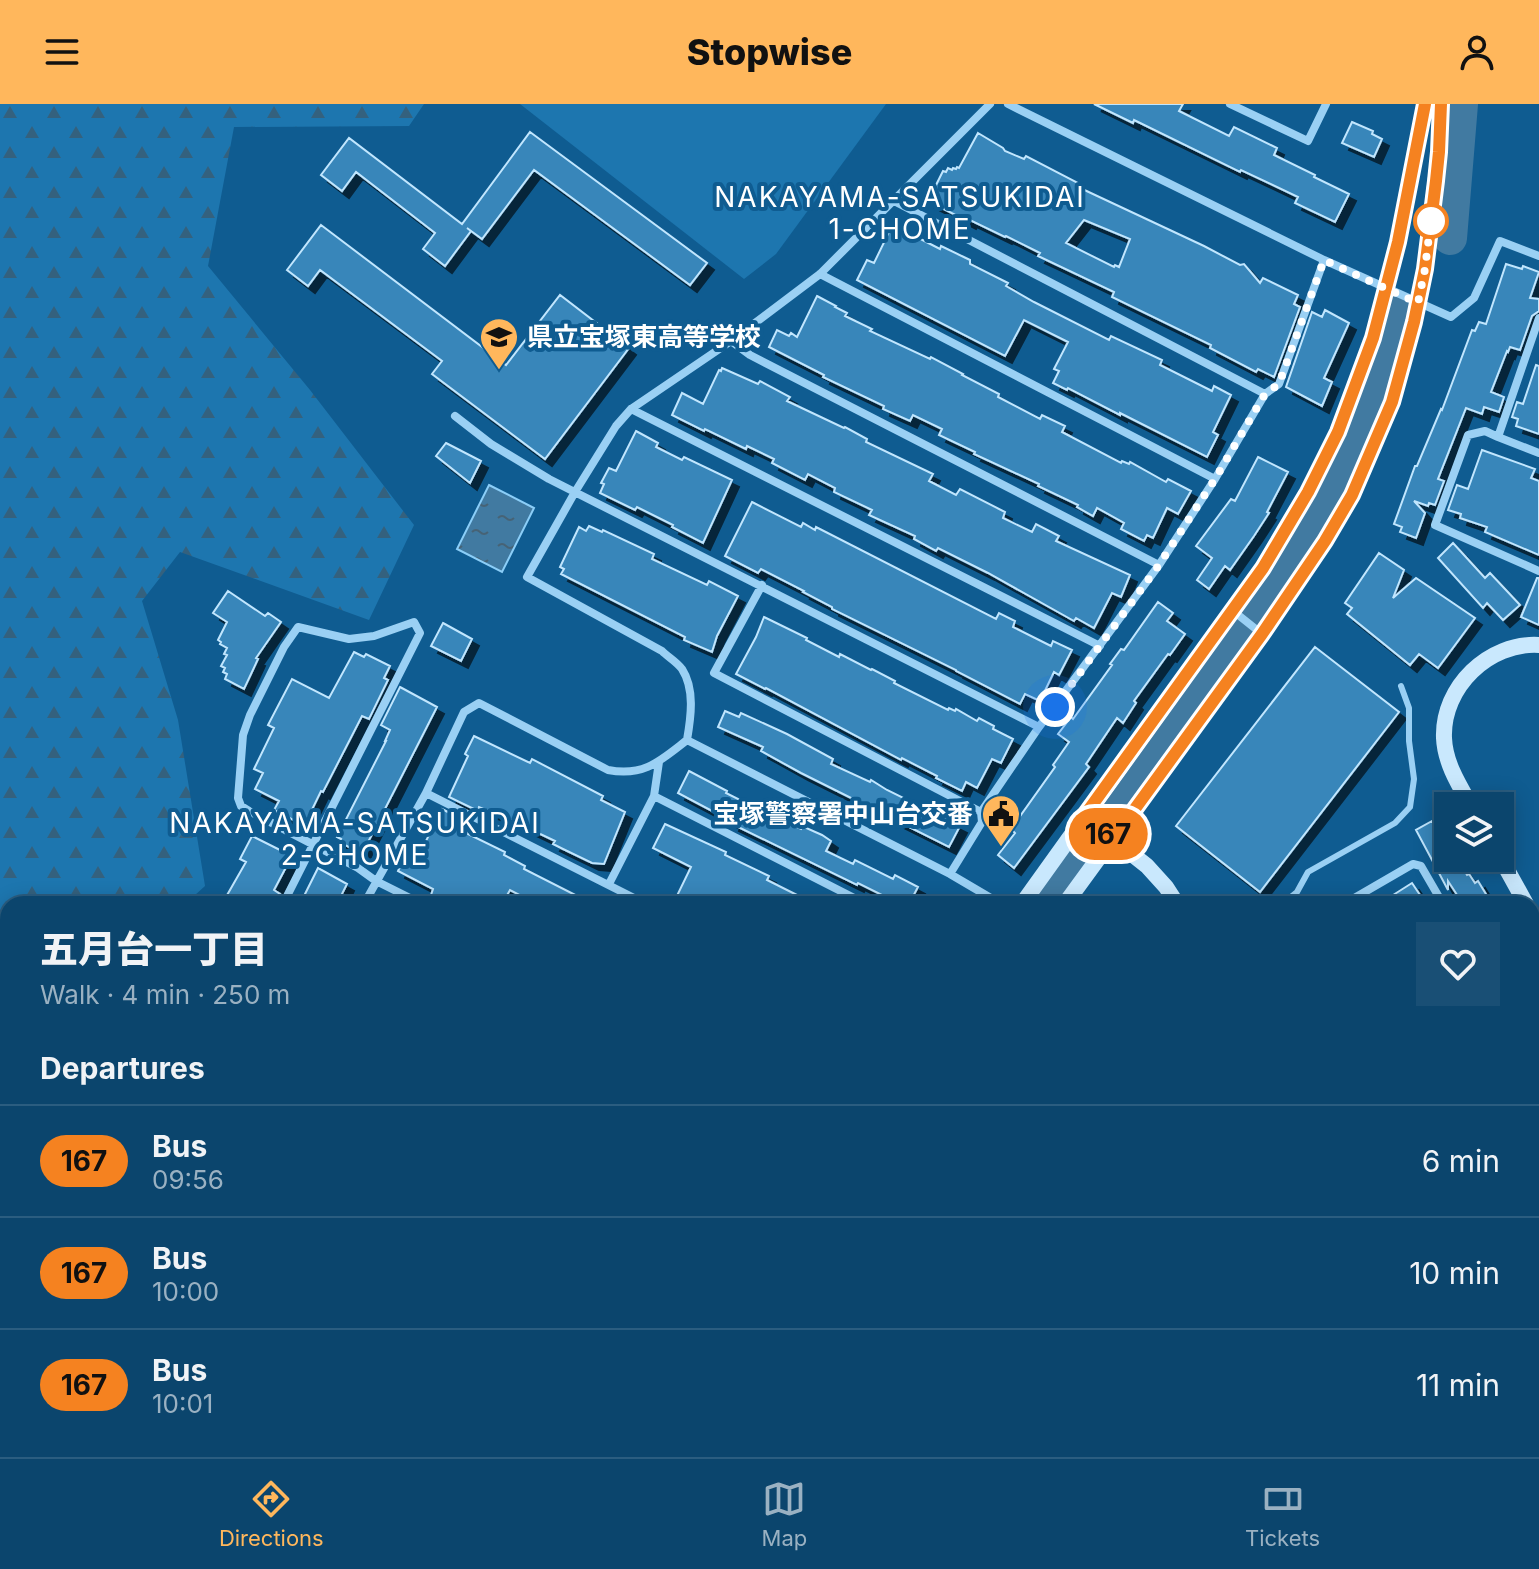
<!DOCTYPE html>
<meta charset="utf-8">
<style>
:root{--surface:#0b456d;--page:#194f75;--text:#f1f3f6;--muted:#9ab1c2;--line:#2b5d80;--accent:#ffb75c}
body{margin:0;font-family:Inter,"Noto Sans JP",sans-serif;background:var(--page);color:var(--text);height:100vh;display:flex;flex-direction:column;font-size:30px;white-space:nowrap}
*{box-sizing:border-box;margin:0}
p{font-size:26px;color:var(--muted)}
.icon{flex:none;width:44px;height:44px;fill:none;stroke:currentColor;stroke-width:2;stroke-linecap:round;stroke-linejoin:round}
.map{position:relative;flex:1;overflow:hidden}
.details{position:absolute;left:0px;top:792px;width:1540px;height:562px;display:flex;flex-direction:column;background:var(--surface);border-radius:24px 24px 0 0;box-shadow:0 4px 20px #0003,0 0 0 2px var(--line)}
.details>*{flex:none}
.badge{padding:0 16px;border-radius:26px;font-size:28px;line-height:52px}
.controls{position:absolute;left:1434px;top:688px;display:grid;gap:16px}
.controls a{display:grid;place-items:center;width:80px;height:80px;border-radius:0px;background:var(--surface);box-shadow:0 4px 20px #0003,0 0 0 2px var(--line);font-size:40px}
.you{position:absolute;width:40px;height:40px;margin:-20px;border:6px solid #fff;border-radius:50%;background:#1a73e8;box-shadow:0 0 0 12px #1a73e833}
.map>.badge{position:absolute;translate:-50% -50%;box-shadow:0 0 0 4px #fff}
h2{padding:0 40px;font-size:30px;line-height:72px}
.round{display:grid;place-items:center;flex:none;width:84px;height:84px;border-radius:0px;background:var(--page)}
.head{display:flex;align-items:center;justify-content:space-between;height:136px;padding:0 40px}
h1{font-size:38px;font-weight:800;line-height:60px}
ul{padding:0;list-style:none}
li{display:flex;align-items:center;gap:24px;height:112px;padding:0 40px;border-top:2px solid var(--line)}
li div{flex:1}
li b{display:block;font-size:30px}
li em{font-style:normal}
li .badge{min-width:88px;font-weight:700;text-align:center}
header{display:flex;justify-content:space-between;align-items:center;height:104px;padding:0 40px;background:var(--accent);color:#111;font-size:36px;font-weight:800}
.tabs{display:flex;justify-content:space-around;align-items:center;height:112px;border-top:2px solid var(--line);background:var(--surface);font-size:22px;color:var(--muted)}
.tabs a{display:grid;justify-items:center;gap:4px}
.tabs .on{color:var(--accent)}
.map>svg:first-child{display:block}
.green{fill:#1d76af}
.forest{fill:url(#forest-firs)}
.water{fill:url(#water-ripples);stroke:#8bcef8;stroke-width:2}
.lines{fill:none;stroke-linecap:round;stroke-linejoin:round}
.river{stroke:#417aa1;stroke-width:34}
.building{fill:#3786ba;stroke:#c1e6fe;stroke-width:2;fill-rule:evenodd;filter:url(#shadow)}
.lane{stroke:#9ad0f4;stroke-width:6}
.street{stroke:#9ad0f4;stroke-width:8}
.secondary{stroke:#c9e8fd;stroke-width:16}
.line-casing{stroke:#fff;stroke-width:18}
.line{stroke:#f58220;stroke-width:12}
.walk{stroke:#fff;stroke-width:8;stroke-dasharray:0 14.4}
.stop-dot{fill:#fff;stroke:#f58220;stroke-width:4}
.labels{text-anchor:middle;stroke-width:8;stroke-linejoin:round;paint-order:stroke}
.poi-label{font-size:26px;font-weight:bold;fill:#fff;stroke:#0f5c91;text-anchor:start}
.neighbourhood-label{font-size:28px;letter-spacing:2px;fill:#fff;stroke:#0f5c91}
</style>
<header><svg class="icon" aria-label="menu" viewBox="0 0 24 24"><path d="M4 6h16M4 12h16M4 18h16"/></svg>Stopwise<svg class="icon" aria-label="person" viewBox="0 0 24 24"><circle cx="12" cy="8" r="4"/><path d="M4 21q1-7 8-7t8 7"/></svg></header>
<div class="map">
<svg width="1539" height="1353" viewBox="0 0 1539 1353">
<defs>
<pattern id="forest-firs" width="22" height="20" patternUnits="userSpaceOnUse" patternTransform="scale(2)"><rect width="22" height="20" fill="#1d76af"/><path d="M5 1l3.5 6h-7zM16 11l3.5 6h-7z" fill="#34617e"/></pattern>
<pattern id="water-ripples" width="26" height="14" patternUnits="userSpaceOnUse" patternTransform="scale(2)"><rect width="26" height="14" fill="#417aa1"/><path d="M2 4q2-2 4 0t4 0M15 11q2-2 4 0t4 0" fill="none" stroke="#466376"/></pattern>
<filter id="shadow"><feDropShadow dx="7" dy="7" stdDeviation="0" flood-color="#0009"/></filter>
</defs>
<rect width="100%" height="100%" fill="#0f5c91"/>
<path class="green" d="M520,0H886L776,150L744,175Z"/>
<path class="forest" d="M0,0H424L409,22L234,23L208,162L310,286L414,421L369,516L180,448L142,497L178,616L205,782L185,800H8V895L0,897Z
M882,1346H1054L1058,1353H874Z"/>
<path class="water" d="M489,381L534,404L502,468L457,445Z"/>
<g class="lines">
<path class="river" d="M1450,134L1461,0
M1043,800L1271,486L1304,434L1358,331L1399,209
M722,1353L726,1346"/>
</g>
<path class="building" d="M1094,0H1183L1179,7L1229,32L1234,23L1277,44L1274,51L1315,71L1314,73L1349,90L1335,118L1295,99L1298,93L1241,66L1240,68L1134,16L1133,19Z
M1352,18L1373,27L1372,30L1382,35L1374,53L1342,39Z
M530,28L707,159L690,181L534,66L482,135L467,124L471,127L445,162L423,145L435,129L356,68L342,87L321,71L349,34L462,120Z
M978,29L1003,44L1005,47L1024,55L1026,52L1080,80L1078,83L1204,142L1240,161L1244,160L1260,179L1263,174L1298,191L1294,200L1300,203L1274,273L1258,265L1256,268L1210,244L1211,241L1112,193L1114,188L1038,152L1040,149L1006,132L1005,133L970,116L969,118L928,97L943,67L946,68L948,64L952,66L953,64L956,65L957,63L959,64ZM1084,116L1130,135L1119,163L1115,161L1114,163L1066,139Z
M321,121L506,261L560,191L629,244L545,355L432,270L442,257L320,166L308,182L287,166Z
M890,126L901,131L903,126L940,145L941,142L970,156V160L1008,179L1006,182L1034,198L1109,236L1111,232L1162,256L1160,261L1212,287L1214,282L1231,291L1213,328L1218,331L1207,353L1120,309V311L1068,284L1067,286L1053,279L1059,267L1054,265L1068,238L1024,216L1005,252L857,176L867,156L874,159Z
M1506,160L1522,165L1523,162L1539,168L1530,194L1539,195V207L1532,212L1520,246L1510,243L1508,248L1507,247L1491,288L1504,293L1499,308L1484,303L1482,310L1466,304L1438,375L1444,377L1435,401L1429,399L1428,402L1414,397L1425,409L1416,434L1400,428L1402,423L1394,420L1415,362H1417L1441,305L1442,306L1472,226L1475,227L1479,218L1486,220Z
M817,192L836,202L835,203L847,209L845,212L872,225L870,227L930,255L931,253L963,270L962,271L999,290L998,293L1040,315L1042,311L1065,322L1062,328L1121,359L1122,357L1129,360L1130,358L1166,378L1168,375L1191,387L1178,410L1167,404L1153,434L1147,431L1144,437L1121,425L1124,419L1097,404L1093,412L1077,403L1078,401L1038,382L1039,380L974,350L975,348L939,331L942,325L913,311L910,317L883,305L884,302L823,273L824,271L769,243L777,226L789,232L791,229L797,233Z
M1325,206L1349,219L1324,274L1332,278L1322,302L1286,283L1312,208L1322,213Z
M1536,261L1539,262V330L1516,322L1518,315L1512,313L1517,298L1523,300Z
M722,264L758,280L760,277L790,293L787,297L844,324L845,323L867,335L866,338L933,370L929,377L956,391L960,385L1005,408L1003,414L1032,428L1036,420L1059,432L1056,437L1130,471L1121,493L1112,489L1094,524L1076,514L1074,517L988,469L938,444L936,447L914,435L915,432L869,411L872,406L834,388L835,384L808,370L805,376L772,359L774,355L747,342L746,345L705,325L704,327L672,311L682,289L703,300L719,266L721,267Z
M636,327L658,339L656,343L682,356L684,353L732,376L703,439L672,423L673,421L637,403L635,406L600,389L604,380L601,379L609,364L616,367Z
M446,339L481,357L470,379L436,352Z
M1482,346L1535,365L1531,374L1539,377V451L1485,428L1487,423L1460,414L1461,410L1448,406L1457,381L1468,385Z
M1258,353L1288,368L1267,408L1269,409L1254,432L1230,466L1225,462L1209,485L1197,476L1212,454L1196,442L1231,395L1235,397Z
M752,398L801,423L803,419L815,426L816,423L996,515L999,509L1015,517L1013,523L1051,542L1053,537L1072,546L1059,571L1054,568L1040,597L1025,590L1020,600L956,567V566L832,505V503L803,488L804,487L761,465L758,469L725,452Z
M589,422L602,428L603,426L654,450L652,455L707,481L709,477L738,492L717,532L712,548L684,536L685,533L561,470L564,465L560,463L579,423L586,427Z
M1453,439L1485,474L1490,469L1520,501L1503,516L1487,499L1483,504L1438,454Z
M1379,449L1404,466L1393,494L1416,474L1475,514L1438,564L1419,550L1410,561L1347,510L1352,504L1345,499Z
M1537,474H1539V521L1521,513Z
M228,487L265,512L268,509L281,518L256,554L258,555L244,585L225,575L227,570L223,568L225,564L221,562L227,551L224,550L227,544L220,540L221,538L218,536L227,518L213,509Z
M1158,498L1173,509L1167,517L1185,530L1170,551L1168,550L1134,597L1136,599L1123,619L1117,614L1086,660L1089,663L1014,764L998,751L1015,729L1011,725L1055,663L1053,661L1069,638L1058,630L1071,613L1073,615L1112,561L1110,560L1121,545L1124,546Z
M764,513L807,534L806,536L839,553L840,550L871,566L872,565L895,577L894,579L948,606L949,604L955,607L956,605L977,617L979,614L994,622L993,625L1013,635L1001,659L992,655L977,684L966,678L962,687L936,674L937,672L902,654L901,656L766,584L765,585L736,570L756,533Z
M443,519L472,535L461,557L431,542Z
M1315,543L1399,608L1260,788L1176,722Z
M354,548L364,553L366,550L390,562L384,574L388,576L369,615L362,612L323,688L321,687L307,716L302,714L299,719L274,706L279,697L255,685L263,669L254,665L274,624L268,621L292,575L329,594Z
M400,583L437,603L362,750L339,738L341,735L337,733L386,637H385L390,626L381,621Z
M725,607L739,613L741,609L787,630L833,655L831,660L870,678L871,676L887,686L960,722L949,743L801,669L761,647L763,643L718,623Z
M474,632L530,659L532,655L603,692L601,696L625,708L604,760L592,759L563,745L553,740L555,737L515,718L479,703L478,707L449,693L468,652L465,650Z
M689,667L727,687L726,689L766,709L801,725L802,722L822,731L831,737L826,747L853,760L855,756L893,775L895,771L918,783L909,800H900L858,779L857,781L732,720L733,718L678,689Z
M442,705L471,720L466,729L505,748L504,751L525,762L524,765L593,800H537L510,786L502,800H456L448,796L447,798L431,791L433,785L398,767L408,745L419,751Z
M1432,717L1448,742V754H1472L1461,760L1467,771L1469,770L1475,779L1478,777L1492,800H1463L1448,777V786L1416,726Z
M665,720L726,748L725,751L769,772L767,776L815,800H673L691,763L653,744Z
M252,732L292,752L274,786L280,790L276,800H238L226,793L246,758L240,755Z
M318,764L347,780L337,800H291L293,796L300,800Z
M1412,779L1426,800H1379Z"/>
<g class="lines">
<path class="lane" d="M1282,800L1297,788L1308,768L1395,719L1410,703L1414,675L1409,637V604L1401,582"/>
<path class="street" d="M1008,0L1324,156L1451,213L1474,194L1500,137L1539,152
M1230,0L1308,37L1326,0
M894,97L1265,290
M820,170L1215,375
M1539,214L1498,333L1485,327L1468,331L1435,421L1539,467
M731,237L750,251L1159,461
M631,305L1100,542
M455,312L491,340L549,375L1039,623
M1498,333L1539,349
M762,481L714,569L981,708
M1232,506L1262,530
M687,636C691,613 695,585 682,565C677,558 668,553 662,547L527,473L575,388L616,322L631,305L731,237L820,170L990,0
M426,689L646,800
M654,692L866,800
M950,770L982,718L981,708L1039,623L1159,461L1215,375L1265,290L1279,280L1324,156
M609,780L654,692L659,658
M283,800L420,529L414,518L374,532L349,535L298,523L284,543L250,611L243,631L238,694L241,702L249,707L358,764L376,777L422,800
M364,800L426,689L464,608L479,599L608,666C644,673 660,657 687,636L950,770L1001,800
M1344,800L1413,760L1421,762L1443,800
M1532,959L1539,971
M0,1028L8,1017
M0,1043L8,1047
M1532,1170L1539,1163
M0,1181L8,1186
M0,1303L8,1307
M83,1346L97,1353
M457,1346L470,1353
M599,1346L607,1350
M317,1353L319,1351L324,1353"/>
<path class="secondary" d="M1471,702C1459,681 1445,659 1444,634C1442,583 1489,538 1539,541
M1085,711L1113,735L1147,762L1166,783L1177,800
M1500,753L1526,800
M1022,800L1263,464L1308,388L1338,328L1373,234L1398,138L1425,0
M1065,800L1262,530L1325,437L1352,391L1392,298L1414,218L1425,165L1439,48L1441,0
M1532,810L1539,823
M1532,1251L1539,1245
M1532,1295L1539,1302
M702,1353L706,1346
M743,1353L747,1346"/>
</g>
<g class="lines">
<g class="line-casing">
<path id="line" d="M1425,0L1398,138L1373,234L1338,328L1308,388L1263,464L1085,711L1113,735L1262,530L1325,437L1352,391L1392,298L1414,218L1425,165L1436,77L1439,48L1441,0"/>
</g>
<use href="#line" class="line"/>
<path class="walk" d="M1055,603L1159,461L1215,375L1265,290L1279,280L1324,156L1418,199L1425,165L1432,107L1431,117"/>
</g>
<defs>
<g id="school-pin" transform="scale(2)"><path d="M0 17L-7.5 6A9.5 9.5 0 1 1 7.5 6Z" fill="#ffb75c" stroke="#0f5c91"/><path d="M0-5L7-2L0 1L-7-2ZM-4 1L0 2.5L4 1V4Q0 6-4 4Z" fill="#111"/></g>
<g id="civic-pin" transform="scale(2)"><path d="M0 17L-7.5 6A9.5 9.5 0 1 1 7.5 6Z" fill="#ffb75c" stroke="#0f5c91"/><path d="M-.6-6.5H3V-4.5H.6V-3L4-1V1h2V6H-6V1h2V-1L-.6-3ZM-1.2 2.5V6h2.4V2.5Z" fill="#111"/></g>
</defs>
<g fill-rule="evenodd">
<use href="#school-pin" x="499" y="233"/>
<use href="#civic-pin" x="1001" y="710"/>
</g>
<circle class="stop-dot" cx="1431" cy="117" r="16"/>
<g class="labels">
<g class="poi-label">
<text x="527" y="242">県立宝塚東高等学校</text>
<text x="973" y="719" text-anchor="end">宝塚警察署中山台交番</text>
</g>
<g class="neighbourhood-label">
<text x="900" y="103">NAKAYAMA-SATSUKIDAI<tspan x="900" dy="32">1-CHOME</tspan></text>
<text x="355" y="729">NAKAYAMA-SATSUKIDAI<tspan x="355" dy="32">2-CHOME</tspan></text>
</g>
</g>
</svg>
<div class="controls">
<a><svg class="icon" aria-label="layers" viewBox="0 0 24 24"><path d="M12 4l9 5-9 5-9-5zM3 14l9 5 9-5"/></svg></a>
</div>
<div class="you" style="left:1055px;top:603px"></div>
<b class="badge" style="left:1108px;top:730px;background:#f58220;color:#111">167</b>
<section class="details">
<div class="head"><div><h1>五月台一丁目</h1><p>Walk · 4 min · 250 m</p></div><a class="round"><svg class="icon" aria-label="heart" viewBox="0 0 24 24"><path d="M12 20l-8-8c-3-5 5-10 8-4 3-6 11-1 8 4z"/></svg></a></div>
<h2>Departures</h2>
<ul>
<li><span class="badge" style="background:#f58220;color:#111">167</span><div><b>Bus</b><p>09:56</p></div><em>6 min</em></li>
<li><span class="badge" style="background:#f58220;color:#111">167</span><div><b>Bus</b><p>10:00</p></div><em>10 min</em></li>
<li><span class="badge" style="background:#f58220;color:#111">167</span><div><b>Bus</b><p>10:01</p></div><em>11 min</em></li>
</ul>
</section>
</div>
<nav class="tabs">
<a class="on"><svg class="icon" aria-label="directions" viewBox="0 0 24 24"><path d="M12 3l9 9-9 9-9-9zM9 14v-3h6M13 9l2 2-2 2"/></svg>Directions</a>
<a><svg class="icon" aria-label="map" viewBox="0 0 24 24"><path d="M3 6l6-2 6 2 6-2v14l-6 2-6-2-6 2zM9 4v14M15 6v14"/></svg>Map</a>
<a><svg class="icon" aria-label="tickets" viewBox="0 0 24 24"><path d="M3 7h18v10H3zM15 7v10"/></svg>Tickets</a>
</nav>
